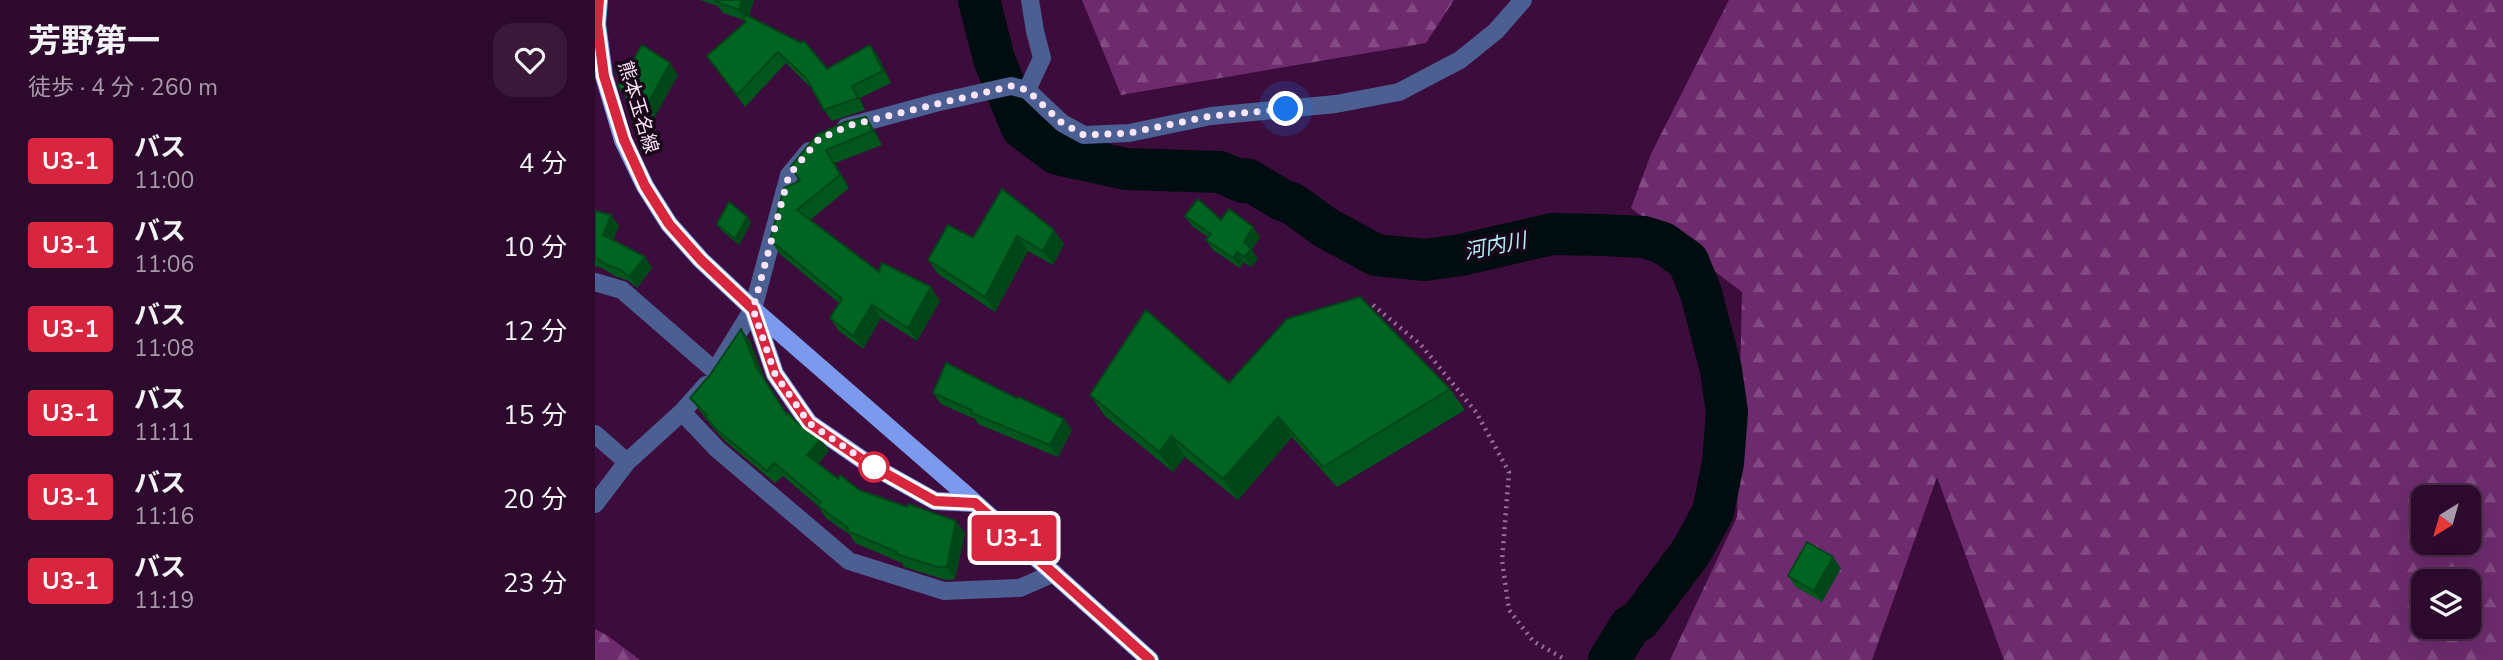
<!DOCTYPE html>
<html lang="ja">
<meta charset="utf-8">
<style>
:root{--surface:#2d0a2d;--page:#391839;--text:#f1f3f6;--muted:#a79aaa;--line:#482b49}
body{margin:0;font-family:"Nunito Sans","Noto Sans JP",sans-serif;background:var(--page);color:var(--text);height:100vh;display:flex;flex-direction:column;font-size:26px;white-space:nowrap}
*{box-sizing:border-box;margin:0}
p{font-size:23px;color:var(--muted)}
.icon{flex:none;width:38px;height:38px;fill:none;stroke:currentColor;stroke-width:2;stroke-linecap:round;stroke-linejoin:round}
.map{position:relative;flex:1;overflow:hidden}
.drawer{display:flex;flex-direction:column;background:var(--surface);width:595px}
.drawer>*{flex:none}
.badge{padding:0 14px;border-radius:5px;font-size:24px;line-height:46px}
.needle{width:46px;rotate:217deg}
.tools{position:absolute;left:1816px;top:485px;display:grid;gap:14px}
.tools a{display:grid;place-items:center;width:70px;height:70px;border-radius:14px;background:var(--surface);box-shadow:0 7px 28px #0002,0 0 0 2px var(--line);font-size:35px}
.you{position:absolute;width:35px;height:35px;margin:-18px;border:5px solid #fff;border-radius:50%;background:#1a73e8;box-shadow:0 0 0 10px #1a73e833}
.map>.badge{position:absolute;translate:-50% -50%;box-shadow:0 0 0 4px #fff}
.round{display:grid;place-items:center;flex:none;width:74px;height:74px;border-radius:21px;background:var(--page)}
.summary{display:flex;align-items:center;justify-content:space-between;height:119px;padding:0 28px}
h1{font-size:33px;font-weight:700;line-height:52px}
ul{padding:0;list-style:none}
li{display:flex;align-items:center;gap:21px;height:84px;padding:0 28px}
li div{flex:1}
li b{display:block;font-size:26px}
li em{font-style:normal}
li .badge{min-width:77px;font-weight:700;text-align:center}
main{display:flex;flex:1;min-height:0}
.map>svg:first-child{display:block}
.forest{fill:url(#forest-firs);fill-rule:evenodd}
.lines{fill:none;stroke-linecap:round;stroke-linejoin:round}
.river{stroke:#000d10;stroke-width:42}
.path{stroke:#957195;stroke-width:4.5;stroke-dasharray:2 5;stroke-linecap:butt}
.minor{stroke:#4c5f92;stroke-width:18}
.primary{stroke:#7b9aee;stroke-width:18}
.wall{fill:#00561d}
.shaded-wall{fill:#004618}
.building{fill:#006422;stroke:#004618;stroke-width:2}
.line-casing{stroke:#fff;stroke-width:16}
.line{stroke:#d7263d;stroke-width:10}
.walk{stroke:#fce4fb;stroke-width:7;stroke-dasharray:0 12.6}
.stop-dot{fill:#fff;stroke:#d7263d;stroke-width:3.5}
.labels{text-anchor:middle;stroke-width:7;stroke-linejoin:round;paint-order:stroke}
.street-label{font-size:19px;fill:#fce4fb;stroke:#180518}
.water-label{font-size:21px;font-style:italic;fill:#afedf6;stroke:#180518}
</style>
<main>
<section class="drawer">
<div class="summary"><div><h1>芳野第一</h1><p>徒歩 · 4 分 · 260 m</p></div><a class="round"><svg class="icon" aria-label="heart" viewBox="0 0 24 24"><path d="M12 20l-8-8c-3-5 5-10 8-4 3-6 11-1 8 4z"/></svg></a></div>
<ul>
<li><span class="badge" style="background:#d7263d;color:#fff">U3-1</span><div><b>バス</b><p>11:00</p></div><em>4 分</em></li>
<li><span class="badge" style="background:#d7263d;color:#fff">U3-1</span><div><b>バス</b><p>11:06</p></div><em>10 分</em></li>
<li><span class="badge" style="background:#d7263d;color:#fff">U3-1</span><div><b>バス</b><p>11:08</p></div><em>12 分</em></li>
<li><span class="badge" style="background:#d7263d;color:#fff">U3-1</span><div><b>バス</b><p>11:11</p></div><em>15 分</em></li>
<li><span class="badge" style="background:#d7263d;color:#fff">U3-1</span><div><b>バス</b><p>11:16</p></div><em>20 分</em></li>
<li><span class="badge" style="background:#d7263d;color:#fff">U3-1</span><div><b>バス</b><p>11:19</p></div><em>23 分</em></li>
</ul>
</section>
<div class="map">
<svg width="1908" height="660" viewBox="0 0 1908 660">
<defs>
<pattern id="forest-firs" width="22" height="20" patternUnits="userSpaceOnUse" patternTransform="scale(1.75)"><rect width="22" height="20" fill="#6d2b6d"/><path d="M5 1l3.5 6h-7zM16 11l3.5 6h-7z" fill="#834a83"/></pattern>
</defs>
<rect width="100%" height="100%" fill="#3c0d3c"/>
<path class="forest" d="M487,0H859L831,43L526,95Z
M1134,0H1908V660H1409L1342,477L1277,660H1075L1142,517L1147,292L1036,208L1056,154ZM1829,497H1874V542H1829ZM1829,581H1874V626H1829Z
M0,629L13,636L45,660H0Z"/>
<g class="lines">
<path class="river" d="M384,0L399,59L427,128L462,154L531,169L625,172L648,182L652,179L687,200L698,204L731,228L781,255L830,260L866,255L957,234L1007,235L1049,237L1068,243L1093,261L1106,293L1126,370L1132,412L1128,463L1118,512L1096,552L1045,620L1035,626L1014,660"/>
<path class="path" d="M778,305L826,345L881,412L914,472L907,561L914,610L938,641L971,660"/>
<path class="minor" d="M432,90L447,58L440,31L435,0
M251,127L340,103L416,86L432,90L467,123L489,135L534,133L616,116L741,104L804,92L865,60L901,31L928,0
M0,282L27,290L120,371
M126,361L158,309L194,175L214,151
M87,412L122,449L254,561L349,591L425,588L459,573
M0,434L32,462L87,412L111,385
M0,504L32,462"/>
<path class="primary" d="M4,0L2,24L9,76L28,140L50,186L74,224L106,260L158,309L369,493L555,660
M159,312L180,374L214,423L272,463L340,501L380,503"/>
</g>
<path class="wall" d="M105,0H159L154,16L232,69L275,45L283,56L296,83L265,98L270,110L237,121L229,110L216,88L191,63L150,107L112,56L150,23L149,20L128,13L123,6Z
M83,75L59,118L31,98L23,87Z
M271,117L280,131L287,145L240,163L254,188L215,220L284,272L336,287L345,301L322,341L286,318L268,349L244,331L235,318L244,303L185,254L175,240L205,181L196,166Z
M407,189L469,244L458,265L433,251L400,312L343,274L333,260L378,238Z
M0,211L16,215L24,226L18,240L50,257L57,268L42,288L34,281L20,276L7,268L0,266Z
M590,216L626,220L665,237L657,250L663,259L656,267L649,262L645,268L618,250L611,240L613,237L597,226Z
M152,217L156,223L144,245L126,230L122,224Z
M155,341L170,380L192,415L226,439L234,451L223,464L243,479L264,490L312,507L361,521L370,533L360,579L351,580L309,567L307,563L260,543L255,535L231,518L223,506L188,476L180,483L130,441L118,428L95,398Z
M634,383L855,389L870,410L742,487L697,437L643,500L590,457L578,472L510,416L495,395Z
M338,393L477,430L463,457L383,424L380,419L346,404Z
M1246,568L1227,602L1201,587L1193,576Z"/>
<path class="shaded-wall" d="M147,0H159L152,21L144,10Z
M275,45L283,56L296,83L288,71Z
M75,63L83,75L59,118L51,107Z
M257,86L265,98L270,110L263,98Z
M271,117L280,131L287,145L278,131Z
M231,150L240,163L254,188L245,175Z
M16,215L24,226L16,246L8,235Z
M152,217L156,223L144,245L140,239Z
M658,227L665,237L657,250L663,259L656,267L649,257V242Z
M459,230L469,244L458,265L448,251Z
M422,236L433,251L400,312L390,297Z
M642,252L649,262L645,268L638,258Z
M50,257L57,268L42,288L34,277Z
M336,287L345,301L322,341L313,328Z
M277,305L286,318L268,349L258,336Z
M146,329L155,341L170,380L200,427L162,368Z
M683,417L697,437L643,500L628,479Z
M469,419L477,430L463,457L455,445Z
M576,436L590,457L578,472L564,452Z
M226,439L234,451L221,467L212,455Z
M361,521L370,533L360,579L352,567Z
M1238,557L1246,568L1227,602L1219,591Z"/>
<path class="building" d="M121,0H147L144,10L120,1Z
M151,15L206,43L209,41L232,69L275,45L288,71L257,86L263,98L229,110L212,79L183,52L142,95L112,56L151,22L148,19Z
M47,45L75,63L51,107L23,87Z
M271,117L278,131L231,150L245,175L202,210L284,272L287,263L336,287L313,328L277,305L258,336L235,318L247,299L175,240L189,188L205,181L196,166L222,135L250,122Z
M407,189L459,230L448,251L422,236L390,297L333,260L353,225L378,238Z
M603,199L626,220L634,209L658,227L649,242L656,249L649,257L642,252L638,258L611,240L616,234L590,216Z
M134,202L152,217L140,239L122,224Z
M0,211L16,215L8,235L50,257L34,277L26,270L12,265L0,257Z
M765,297L855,389L728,467L683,417L628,479L576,436L564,452L495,395L551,310L634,383L692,319Z
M146,329L162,368L192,415L193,413L199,420L226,439L212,455L243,479L245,475L264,490L312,507L313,504L361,521L352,567H342L301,554L302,552L252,531L253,528L223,506L226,502L179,463L172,471L121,429L110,416L112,415L95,398L115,375Z
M351,363L423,399L424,397L469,419L455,445L376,413L377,410L338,393Z
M1212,542L1238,557L1219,591L1193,576Z"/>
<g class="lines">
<g class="line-casing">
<path id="line" d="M4,0L2,24L9,76L29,140L50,186L74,224L106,260L158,309L180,374L214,423L272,463L340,501L380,503L555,660"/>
</g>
<use href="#line" class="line"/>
<path class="walk" d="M279,467L214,423L180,374L158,309L194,175L224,139L256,125L416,86L432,90L467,123L489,135L534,133L616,116L691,109"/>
</g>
<circle class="stop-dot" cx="279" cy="467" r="14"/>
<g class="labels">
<g class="street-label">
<text transform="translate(44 107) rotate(73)" y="7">熊本玉名線</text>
</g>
<g class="water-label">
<text transform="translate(900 246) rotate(-11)" y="7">河内川</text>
</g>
</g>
</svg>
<div class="tools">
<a><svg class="needle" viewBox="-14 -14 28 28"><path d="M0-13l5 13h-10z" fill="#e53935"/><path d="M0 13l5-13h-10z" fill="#a79aaa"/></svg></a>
<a><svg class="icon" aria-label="layers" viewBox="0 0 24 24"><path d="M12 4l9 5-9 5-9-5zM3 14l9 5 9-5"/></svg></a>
</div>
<div class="you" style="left:691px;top:109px"></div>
<b class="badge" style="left:419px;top:538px;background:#d7263d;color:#fff">U3-1</b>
</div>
</main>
